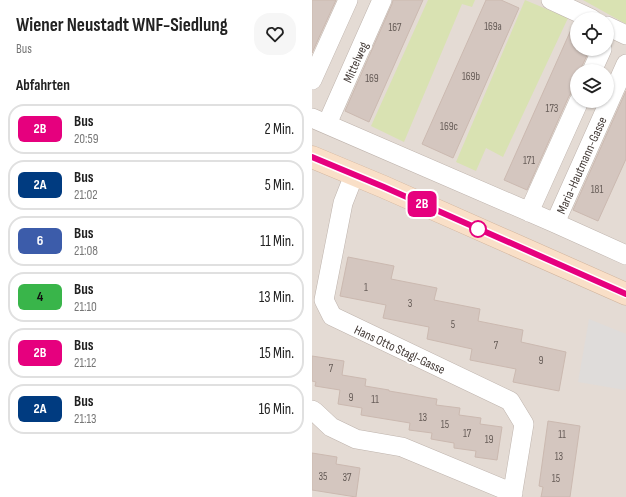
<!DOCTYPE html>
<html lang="de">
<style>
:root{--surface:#fff;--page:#f6f6f6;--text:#222;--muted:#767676;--line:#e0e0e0}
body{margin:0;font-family:"Sofia Sans Condensed",sans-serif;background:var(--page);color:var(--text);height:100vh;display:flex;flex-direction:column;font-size:15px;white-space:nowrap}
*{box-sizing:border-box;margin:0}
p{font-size:13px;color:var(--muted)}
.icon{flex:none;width:22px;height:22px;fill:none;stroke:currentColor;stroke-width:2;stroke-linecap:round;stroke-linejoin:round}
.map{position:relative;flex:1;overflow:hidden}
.panel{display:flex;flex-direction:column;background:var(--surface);width:312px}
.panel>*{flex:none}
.badge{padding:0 8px;border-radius:6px;font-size:14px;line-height:26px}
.buttons{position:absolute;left:258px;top:12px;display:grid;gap:8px}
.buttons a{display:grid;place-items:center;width:44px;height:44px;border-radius:50%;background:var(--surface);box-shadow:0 1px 3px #0004;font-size:20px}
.map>.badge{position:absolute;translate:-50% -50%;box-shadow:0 0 0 2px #fff}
h2{padding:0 16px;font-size:15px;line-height:36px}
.round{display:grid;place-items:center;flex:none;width:42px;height:42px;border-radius:16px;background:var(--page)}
.summary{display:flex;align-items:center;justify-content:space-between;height:68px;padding:0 16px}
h1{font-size:19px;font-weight:700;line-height:30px}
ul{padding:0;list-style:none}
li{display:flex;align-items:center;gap:12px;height:50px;margin:0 8px 6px;padding:0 8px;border:2px solid var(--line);border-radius:16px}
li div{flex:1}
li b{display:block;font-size:15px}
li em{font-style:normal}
li .badge{min-width:44px;font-weight:700;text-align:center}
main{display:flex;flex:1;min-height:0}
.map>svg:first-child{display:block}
.residential{fill:#e4dbd4;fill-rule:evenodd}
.green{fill:#d9e2b2}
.parking{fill:#dfdcda}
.building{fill:#d4c6bf;stroke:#cbb9b0}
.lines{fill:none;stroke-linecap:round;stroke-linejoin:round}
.minor-casing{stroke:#beb3ac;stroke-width:20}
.secondary-casing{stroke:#d0b39c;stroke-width:23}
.minor{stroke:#fff;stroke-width:19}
.secondary{stroke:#f9dfc7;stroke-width:22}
.line-casing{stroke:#fff;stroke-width:9}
.line{stroke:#e6007e;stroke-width:6}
.stop-dot{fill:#fff;stroke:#e6007e;stroke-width:2}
.labels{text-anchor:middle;stroke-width:4;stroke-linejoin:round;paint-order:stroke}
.number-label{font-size:11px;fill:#675d58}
.street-label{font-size:13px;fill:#433a36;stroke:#fff}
</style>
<main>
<section class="panel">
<div class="summary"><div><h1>Wiener Neustadt WNF-Siedlung</h1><p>Bus</p></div><a class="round"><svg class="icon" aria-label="heart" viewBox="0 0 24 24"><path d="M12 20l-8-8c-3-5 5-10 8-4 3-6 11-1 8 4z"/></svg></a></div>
<h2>Abfahrten</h2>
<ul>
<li><span class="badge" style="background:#e6007e;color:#fff">2B</span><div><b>Bus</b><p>20:59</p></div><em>2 Min.</em></li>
<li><span class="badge" style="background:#003b80;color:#fff">2A</span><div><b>Bus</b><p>21:02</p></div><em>5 Min.</em></li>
<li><span class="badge" style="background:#3c5caa;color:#fff">6</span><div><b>Bus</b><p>21:08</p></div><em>11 Min.</em></li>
<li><span class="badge" style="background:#39b54a;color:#111">4</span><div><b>Bus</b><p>21:10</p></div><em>13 Min.</em></li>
<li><span class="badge" style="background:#e6007e;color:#fff">2B</span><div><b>Bus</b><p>21:12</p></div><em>15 Min.</em></li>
<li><span class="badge" style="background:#003b80;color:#fff">2A</span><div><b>Bus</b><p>21:13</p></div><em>16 Min.</em></li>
</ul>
</section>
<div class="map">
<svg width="314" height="497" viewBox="0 0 314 497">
<rect width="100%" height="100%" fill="#f1eae6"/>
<path class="residential" d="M0,0H314V497H0ZM265,19H295V49H265ZM265,71H295V101H265Z"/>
<path class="green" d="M116,0H163L160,7L150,4L92,142L59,126Z
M213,0L256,18L191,157L174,148L164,171L144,162Z
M271,0H314V24Z"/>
<path class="parking" d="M277,319L314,334V384L313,390L266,382Z"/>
<path class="building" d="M0,0H24L0,53Z
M81,0H111L57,122L33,111L80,4Z
M174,0H189L207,8L141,158L110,144Z
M262,23L265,24V49H278L270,66L269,71H265V88L264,91L260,92L257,96L215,190L192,180Z
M314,91V159L286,221L261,210Z
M36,257L82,266L79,279L125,288L122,300L168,309L166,321L211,330L209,342L254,352L247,391L201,382L204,369L158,360L160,349L115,339L117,327L71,318L74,305L28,296Z
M0,356L32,361L30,375L54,379L53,386L77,390V391L125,399L124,405L148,408L147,415L169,418L168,424L190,427L185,460L163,457L164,451L142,448V443L119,439L120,433L97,430L98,423L49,415L50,408L26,404L28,390L3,386L4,382L0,381Z
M236,421L268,426L258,497H229L231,487L227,486Z
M0,453L25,457L24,464L48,468L44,497L0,490Z"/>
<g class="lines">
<g class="minor-casing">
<path id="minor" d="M239,0L280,19
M295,26L314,35
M280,71L290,49
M0,80L36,0
M0,118L243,223L314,255
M15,124L70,0
M42,175L31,203L12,300L20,316L198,401L212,424L200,497
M217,212L267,101
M243,223L314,64
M0,410L3,412L19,427L44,439L90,447L201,493"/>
</g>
<g class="secondary-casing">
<path id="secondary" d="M0,157L72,187L314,294"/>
</g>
<use href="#minor" class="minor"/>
<use href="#secondary" class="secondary"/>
</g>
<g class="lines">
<g class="line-casing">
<path id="line" d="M0,157L72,187L314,294"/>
</g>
<use href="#line" class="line"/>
</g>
<circle class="stop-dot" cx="166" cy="229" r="8"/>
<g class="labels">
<g class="number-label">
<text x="181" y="30">169a</text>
<text x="83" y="31">167</text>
<text x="159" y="80">169b</text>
<text x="60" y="82">169</text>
<text x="240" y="112">173</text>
<text x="137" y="130">169c</text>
<text x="217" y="164">171</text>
<text x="285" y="193">181</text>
<text x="54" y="291">1</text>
<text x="98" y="307">3</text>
<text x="141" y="328">5</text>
<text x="184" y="349">7</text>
<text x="229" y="364">9</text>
<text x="19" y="372">7</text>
<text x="39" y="401">9</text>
<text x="63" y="403">11</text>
<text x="111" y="421">13</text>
<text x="133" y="428">15</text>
<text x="155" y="437">17</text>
<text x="250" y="438">11</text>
<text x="177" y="443">19</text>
<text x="247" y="460">13</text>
<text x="11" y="480">35</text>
<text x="35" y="481">37</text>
<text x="244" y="482">15</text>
</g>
<g class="street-label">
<text transform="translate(43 62) rotate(-66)" y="5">Mittelweg</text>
<text transform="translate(269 165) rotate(-66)" y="5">Maria-Hautmann-Gasse</text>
<text transform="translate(88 349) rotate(25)" y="5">Hans Otto Stagl-Gasse</text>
</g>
</g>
</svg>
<div class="buttons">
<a><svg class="icon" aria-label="locate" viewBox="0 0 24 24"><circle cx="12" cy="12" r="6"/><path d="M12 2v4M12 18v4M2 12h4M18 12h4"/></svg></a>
<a><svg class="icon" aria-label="layers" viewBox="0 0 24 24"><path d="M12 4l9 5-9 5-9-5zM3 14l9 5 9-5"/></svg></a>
</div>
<b class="badge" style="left:110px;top:204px;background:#e6007e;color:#fff">2B</b>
</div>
</main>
